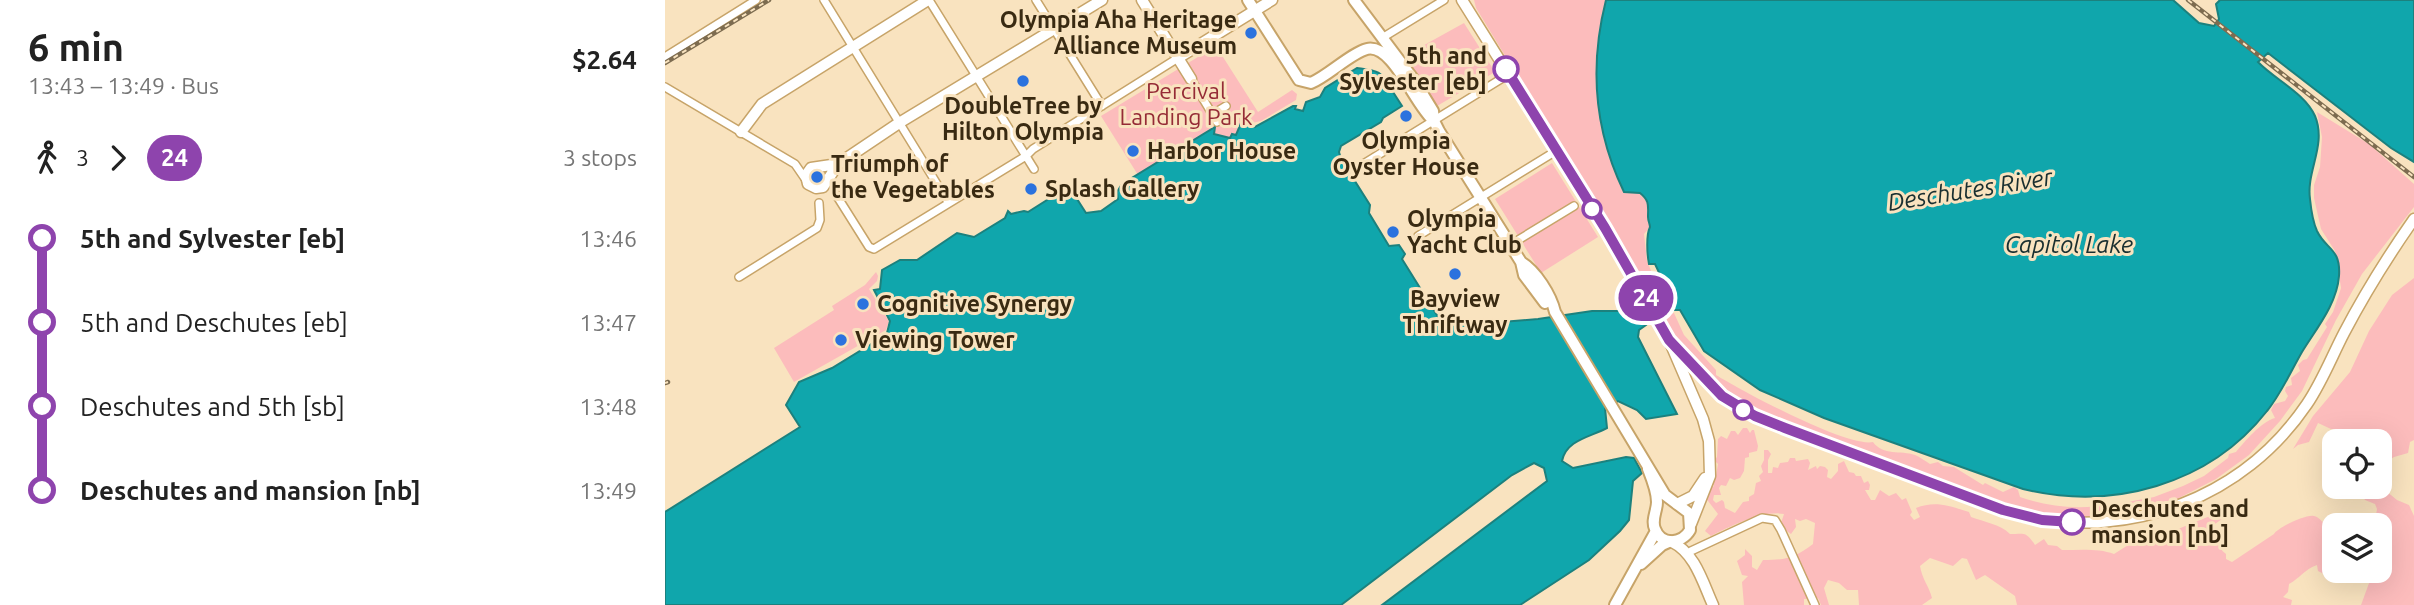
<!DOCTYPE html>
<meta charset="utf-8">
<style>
:root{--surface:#fff;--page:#f2f2f2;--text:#222;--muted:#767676}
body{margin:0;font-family:Ubuntu,sans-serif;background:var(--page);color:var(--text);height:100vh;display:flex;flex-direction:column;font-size:26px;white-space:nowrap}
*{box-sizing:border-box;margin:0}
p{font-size:23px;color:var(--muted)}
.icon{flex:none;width:38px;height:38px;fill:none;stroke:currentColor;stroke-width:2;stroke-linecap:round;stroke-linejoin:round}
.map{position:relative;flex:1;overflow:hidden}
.sheet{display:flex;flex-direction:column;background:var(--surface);width:665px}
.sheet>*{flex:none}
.badge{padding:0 14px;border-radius:23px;font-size:24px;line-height:46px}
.buttons{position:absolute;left:1657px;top:429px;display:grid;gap:14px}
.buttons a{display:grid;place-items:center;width:70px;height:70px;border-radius:14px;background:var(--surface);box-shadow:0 7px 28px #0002;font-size:35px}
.map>.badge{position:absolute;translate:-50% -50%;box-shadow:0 0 0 4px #fff}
.legs{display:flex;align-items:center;gap:10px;height:77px;padding:0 28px;font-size:23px}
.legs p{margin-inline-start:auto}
.summary{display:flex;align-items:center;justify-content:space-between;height:119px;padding:0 28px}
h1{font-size:38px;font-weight:700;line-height:52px}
ul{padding:0 28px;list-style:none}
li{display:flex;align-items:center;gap:24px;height:84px;font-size:26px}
li i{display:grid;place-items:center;width:10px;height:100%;margin:0 9px;background:currentColor}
li i::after{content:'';width:18px;height:18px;margin:-9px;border:5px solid;border-radius:50%;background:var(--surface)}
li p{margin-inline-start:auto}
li:first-child i{background:linear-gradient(#0000 50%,currentColor 0)}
li:last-child i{background:linear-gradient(currentColor 50%,#0000 0)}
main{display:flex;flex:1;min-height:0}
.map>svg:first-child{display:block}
.green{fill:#fcbcbc}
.water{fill:#10a6ac;stroke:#1c817e;stroke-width:2}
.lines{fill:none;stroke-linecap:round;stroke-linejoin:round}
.river{stroke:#10a6ac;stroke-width:12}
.street-casing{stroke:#c7a469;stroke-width:10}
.secondary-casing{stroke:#c7a469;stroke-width:13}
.primary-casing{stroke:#c7a469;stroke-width:14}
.street{stroke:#fff;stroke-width:7}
.secondary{stroke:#fff;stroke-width:10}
.primary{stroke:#fff;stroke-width:10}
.rail-casing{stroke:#7d6c50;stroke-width:4.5}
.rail{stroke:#f9e3bf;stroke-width:2;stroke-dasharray:5;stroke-linecap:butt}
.line-1-casing{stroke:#fff;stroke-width:16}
.line-1{stroke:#8e44ad;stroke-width:10}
.poi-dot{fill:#2b72de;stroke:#f9e3bf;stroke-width:2.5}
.stop-1-dot{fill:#fff;stroke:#8e44ad;stroke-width:3.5}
.labels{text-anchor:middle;stroke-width:6;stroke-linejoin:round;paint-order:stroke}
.poi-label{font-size:23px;font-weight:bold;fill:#392a12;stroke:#f9e3bf;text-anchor:start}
.stop-label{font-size:23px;font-weight:bold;fill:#392a12;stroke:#f9e3bf;text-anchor:end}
.park-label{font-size:23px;fill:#952b36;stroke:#f9e3bf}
.water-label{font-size:24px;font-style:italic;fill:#192f30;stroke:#f9e3bf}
</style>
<main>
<section class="sheet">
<div class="summary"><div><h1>6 min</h1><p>13:43 – 13:49 · Bus</p></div><b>$2.64</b></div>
<div class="legs"><svg class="icon" aria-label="walk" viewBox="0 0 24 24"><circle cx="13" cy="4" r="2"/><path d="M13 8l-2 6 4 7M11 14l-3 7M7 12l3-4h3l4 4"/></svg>3<svg class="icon" aria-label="forward" viewBox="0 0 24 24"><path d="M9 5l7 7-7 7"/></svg><b class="badge" style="background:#8e44ad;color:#fff">24</b><p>3 stops</p></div>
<ul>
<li><i style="color:#8e44ad"></i><b>5th and Sylvester [eb]</b><p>13:46</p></li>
<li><i style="color:#8e44ad"></i><span>5th and Deschutes [eb]</span><p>13:47</p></li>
<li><i style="color:#8e44ad"></i><span>Deschutes and 5th [sb]</span><p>13:48</p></li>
<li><i style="color:#8e44ad"></i><b>Deschutes and mansion [nb]</b><p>13:49</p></li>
</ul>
</section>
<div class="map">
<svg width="1749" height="605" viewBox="0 0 1749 605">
<rect width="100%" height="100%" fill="#f9e3bf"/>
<path class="green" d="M809,0H941C924,65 930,131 959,191L975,193L984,205L982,218L985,227L979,234L982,261L993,288L986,295L811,8Z
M799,23L830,72L772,106L741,59L752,49Z
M551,46L593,112L627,90L632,94L631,100L596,121L587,123L581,120L574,124L571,135L566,138L548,134L549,128L473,175L436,116Z
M1652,112L1704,144L1749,184V207L1697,274L1671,320L1637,391L1615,421L1584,455L1551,479L1512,499L1480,509L1453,514L1408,518L1387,515L1352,507L1320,496L1106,417C1095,412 1082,408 1071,401C1040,382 1019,349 1000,319L1002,314L1009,313L1019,335L1051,370V375C1077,391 1183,448 1208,442C1218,456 1236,450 1250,455C1255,457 1260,461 1265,464L1273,462L1278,466L1289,467L1318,485L1320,483L1338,492L1349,487L1353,490L1355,497C1384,507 1418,511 1448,503L1452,504L1489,497L1518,486L1539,476L1563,458L1564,454L1571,452C1579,442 1597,421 1610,418L1606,410L1609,404L1620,401L1623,396L1620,391L1621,387L1627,385L1626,378L1635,371L1633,365L1638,360L1642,359L1662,327L1660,324L1668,312L1676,288L1670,251L1656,229L1649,198V185L1655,167L1657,137Z
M887,163L933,237L876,273L830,199Z
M211,272L213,276L212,281L204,289L222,318L224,322L221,330L129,382L109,348L169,310L167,306L200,285Z
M1749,278V440L1745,442L1743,453L1729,457L1720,463L1715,462V441H1708L1705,438L1704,441H1683L1684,438L1677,429H1666L1653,423L1644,442L1633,445L1628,449L1648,416L1685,372L1704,331L1727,295Z
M1078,428H1082L1085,433L1087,430H1089L1093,446L1092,451L1084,453V457L1080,458L1079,471L1075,478L1069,480L1065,478L1061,486L1056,485L1054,488L1056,495H1049L1048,500L1051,503L1057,500L1059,502L1060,508L1070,513L1078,502L1084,501V497L1089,494L1091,483L1096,481L1094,476L1098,472L1096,466L1099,460V450H1103L1106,454L1103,460V473H1107L1108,467L1113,468L1115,463L1123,462L1125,458H1130L1131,461L1143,459L1145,463L1143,470L1151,466L1152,469L1155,466L1160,467L1163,470L1162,477L1166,479L1173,471V464L1179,461L1184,472L1189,473L1191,476H1196L1199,483L1203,481L1205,485L1204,490H1200L1206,500H1210L1215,490L1224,496L1231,493L1237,500L1241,498L1247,512L1245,515L1249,520L1255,517L1251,508C1270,500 1285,506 1304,512L1306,517C1319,522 1335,524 1345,534C1359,534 1361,531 1370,545L1379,539L1383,545L1392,546L1397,550C1414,550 1434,548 1449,554L1468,542L1489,543C1497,536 1506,536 1513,529L1572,505L1578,499V504L1543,529C1553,535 1551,547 1561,554V559L1567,562L1609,534C1612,528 1641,514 1649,516C1654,517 1658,523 1662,526L1675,523L1690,516L1697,519L1711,515L1712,509L1710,504L1700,500L1694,490L1685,487L1715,486L1732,500L1744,505L1749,516V605H1696L1707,575L1698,571L1715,570V525H1670V570L1672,571L1665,577L1653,571L1652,565C1640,569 1635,578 1624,584L1623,592L1618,597L1627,600L1626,605H1352L1350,596L1320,575L1311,580L1302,559L1297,558L1288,566L1265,558L1255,566C1257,579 1264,586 1267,598L1257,605H1194L1193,590H1182L1174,583L1163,580L1159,588L1164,605H1156L1153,598L1139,599V605H1079L1077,582L1083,576L1077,575L1072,561L1080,555V549L1087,556V567L1092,570L1098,560C1122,560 1129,558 1148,544L1150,523L1141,519L1135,521L1130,519L1131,527L1126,534L1119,529L1116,523L1119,514C1098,510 1066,526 1046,536L1040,531L1053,514L1040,497L1042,491L1049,486L1046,480L1051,475L1053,464L1049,460L1052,457L1053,439L1056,436L1062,439L1066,431H1070L1073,435Z"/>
<path class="water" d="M941,0H1508L1534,23L1549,26L1554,19L1551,4L1555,0H1749V162L1726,148L1603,53L1593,62C1609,79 1640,93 1650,116C1662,145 1641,171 1645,199C1646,209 1648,222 1652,231C1661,250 1676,248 1674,276C1672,304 1651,329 1637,352C1626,371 1616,394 1602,411C1544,485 1447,511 1358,489L1159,418L1095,390L1039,351L1015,310H1006L994,292L999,283L990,264H984C982,254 981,235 985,227C985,224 983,221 983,217C983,206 985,201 975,193L959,192C929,130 924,67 941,0Z
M692,68C707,70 722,70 720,89L728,92L737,106L718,118L716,122L676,146L674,152L676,159L705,205L704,213L724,246L734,245L740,254L737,259L775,320L798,318L800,325L873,319L927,311H958L962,313L970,308L981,325L974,330L973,337L1012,414L981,419L972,410L953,401L940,408L942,428C925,437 901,440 897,461L908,468L961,457L969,458L977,473L968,481L964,520L955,531L924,560L855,605H717L882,481L879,468L869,463L847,475L676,605H0V512L135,427L121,405L134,382L167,368L211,341L222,333L225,321L209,290L215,289L217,270L235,260H252L292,233L309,237L340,218L343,211L346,214L359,211L363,212L398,190L412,199L421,213L436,211L453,199L452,192L457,184L550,127L549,134L565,138L567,134L571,135L576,123L590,127L628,106H631L630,109L638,111L641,102L655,97L660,88Z"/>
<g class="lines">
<path class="river" d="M976,317L1011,292"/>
<g class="street-casing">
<path id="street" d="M159,0L283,202
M264,0L369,169
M371,0L437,106
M717,38L779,0
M0,57L91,0
M526,79L552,122
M0,87L130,164L141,180
M548,114L561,106
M700,163L844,74
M170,193L204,247L209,249L361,156L368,149L513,58
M753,236L891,151
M845,245L909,206
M74,277L152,228L155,220L154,203
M1026,551L1097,518L1110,520L1116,530L1150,605"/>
</g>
<g class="secondary-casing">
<path id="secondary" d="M477,0L526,79
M797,0L940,228L1001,333L1038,419L1044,441L1045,476L1026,524
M513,58L607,0
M76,132L97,104L263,0
M173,164L146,168L141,175L143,184L151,188L158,187L173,164L234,123L437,0
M1004,340L1057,396L1090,416L1120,428L1357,516C1467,540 1579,497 1642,404C1657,382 1667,356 1679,333C1700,293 1723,256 1749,219
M1012,504L1028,496L1040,478
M1007,542C1030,553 1038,583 1048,605"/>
</g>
<g class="primary-casing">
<path id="primary" d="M583,0L634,80L646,83C663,76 686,53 702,49C728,43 750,106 769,121
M689,0L749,80L768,111L769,121L774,131L856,262C871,271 886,295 890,312L1000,495L1024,513L1025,530C1017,544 996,546 990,529C986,520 992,511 992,502C992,491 987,479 983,469
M856,262L859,275L880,303
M976,564L997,545L1006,541
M950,605L991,531"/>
</g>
<use href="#street" class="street"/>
<use href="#secondary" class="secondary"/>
<use href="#primary" class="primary"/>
<g class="rail-casing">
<path id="rail" d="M1523,0L1749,177
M0,63L104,0
M0,383L3,382"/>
</g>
<use href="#rail" class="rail"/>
</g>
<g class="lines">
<g class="line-1-casing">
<path id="line-1" d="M841,69L940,228L1004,340L1057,396L1090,416L1120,428L1338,510L1377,520L1407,522"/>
</g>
<use href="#line-1" class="line-1"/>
</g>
<g class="poi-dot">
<circle cx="586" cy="33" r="7"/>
<circle cx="358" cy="81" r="7"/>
<circle cx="741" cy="116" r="7"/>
<circle cx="468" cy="151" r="7"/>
<circle cx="152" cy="177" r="7"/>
<circle cx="366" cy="189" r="7"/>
<circle cx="728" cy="232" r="7"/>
<circle cx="790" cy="274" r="7"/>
<circle cx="198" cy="304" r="7"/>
<circle cx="176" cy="340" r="7"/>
</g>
<g class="stop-1-dot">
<circle cx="841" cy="69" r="12"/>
<circle cx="927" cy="209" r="9"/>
<circle cx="1078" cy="410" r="9"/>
<circle cx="1407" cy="522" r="12"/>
</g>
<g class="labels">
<g class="poi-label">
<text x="572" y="28" text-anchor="end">Olympia Aha Heritage<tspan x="572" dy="26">Alliance Museum</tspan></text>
<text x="358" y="114" text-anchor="middle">DoubleTree by<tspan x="358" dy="26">Hilton Olympia</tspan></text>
<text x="741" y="149" text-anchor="middle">Olympia<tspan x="741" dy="26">Oyster House</tspan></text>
<text x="482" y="159">Harbor House</text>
<text x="166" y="172">Triumph of<tspan x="166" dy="26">the Vegetables</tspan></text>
<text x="380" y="197">Splash Gallery</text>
<text x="742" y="227">Olympia<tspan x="742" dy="26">Yacht Club</tspan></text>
<text x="790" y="307" text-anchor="middle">Bayview<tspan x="790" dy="26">Thriftway</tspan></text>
<text x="212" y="312">Cognitive Synergy</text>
<text x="190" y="348">Viewing Tower</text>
</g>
<g class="stop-label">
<text x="822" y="64">5th and<tspan x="822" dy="26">Sylvester [eb]</tspan></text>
<text x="1426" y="517" text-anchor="start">Deschutes and<tspan x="1426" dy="26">mansion [nb]</tspan></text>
</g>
<g class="park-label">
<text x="521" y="99">Percival<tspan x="521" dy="26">Landing Park</tspan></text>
</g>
<g class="water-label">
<text transform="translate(1305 190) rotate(-9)" y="8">Deschutes River</text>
<text x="1404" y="253">Capitol Lake</text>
</g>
</g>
</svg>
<div class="buttons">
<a><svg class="icon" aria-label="locate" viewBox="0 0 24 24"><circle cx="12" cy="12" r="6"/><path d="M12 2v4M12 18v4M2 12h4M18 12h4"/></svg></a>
<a><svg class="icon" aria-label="layers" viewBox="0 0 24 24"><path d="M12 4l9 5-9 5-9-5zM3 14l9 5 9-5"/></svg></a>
</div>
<b class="badge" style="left:981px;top:298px;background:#8e44ad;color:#fff">24</b>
</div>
</main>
